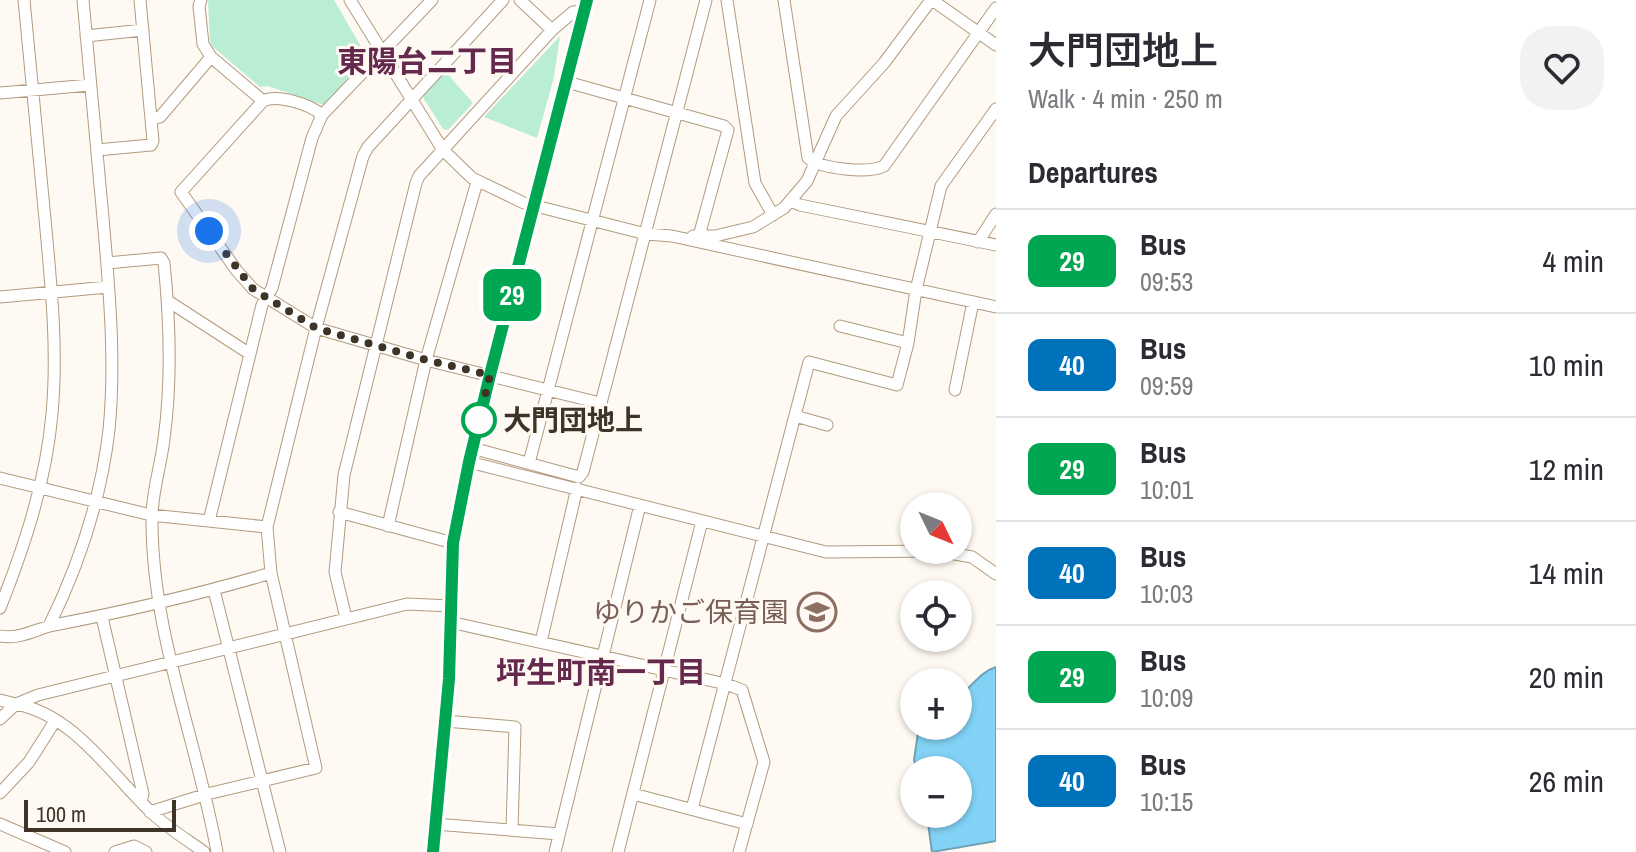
<!DOCTYPE html>
<meta charset="utf-8">
<style>
:root{--surface:#fff;--page:#f2f2f3;--text:#2b2b33;--muted:#7c7c81;--line:#e1e1e2}
body{margin:0;font-family:"Archivo Narrow","Noto Sans JP",sans-serif;background:var(--page);color:var(--text);height:100vh;display:flex;flex-direction:column;font-size:30px;white-space:nowrap}
*{box-sizing:border-box;margin:0}
p{font-size:26px;color:var(--muted)}
.icon{flex:none;width:44px;height:44px;fill:none;stroke:currentColor;stroke-width:2;stroke-linecap:round;stroke-linejoin:round}
.map{position:relative;flex:1;overflow:hidden}
.sheet{display:flex;flex-direction:column;background:var(--surface);width:640px}
.sheet>*{flex:none}
.badge{padding:0 16px;border-radius:12px;font-size:28px;line-height:52px}
.needle{width:52px;rotate:133deg}
.tools{position:absolute;left:900px;top:492px;display:grid;gap:16px}
.tools a{display:grid;place-items:center;width:72px;height:72px;border-radius:50%;background:var(--surface);box-shadow:0 2px 6px #0004;font-size:40px}
.scale{position:absolute;left:24px;bottom:20px;width:152px;box-sizing:border-box;padding-left:8px;border:4px solid #3d3327;border-top:0;font-size:22px;line-height:28px;white-space:nowrap;color:#3d3327;-webkit-text-stroke:6px #fef9f3;paint-order:stroke}
.you{position:absolute;width:40px;height:40px;margin:-20px;border:6px solid #fff;border-radius:50%;background:#1a73e8;box-shadow:0 0 0 12px #1a73e833}
.map>.badge{position:absolute;translate:-50% -50%;box-shadow:0 0 0 4px #fff}
h2{padding:0 32px;font-size:30px;line-height:72px}
.round{display:grid;place-items:center;flex:none;width:84px;height:84px;border-radius:32px;background:var(--page)}
.overview{display:flex;align-items:center;justify-content:space-between;height:136px;padding:0 32px}
h1{font-size:38px;font-weight:600;line-height:60px}
ul{padding:0;list-style:none}
li{display:flex;align-items:center;gap:24px;height:104px;padding:0 32px;border-top:2px solid var(--line)}
li div{flex:1}
li b{display:block;font-size:30px}
li em{font-style:normal}
li .badge{min-width:88px;font-weight:700;text-align:center}
main{display:flex;flex:1;min-height:0}
.map>svg:first-child{display:block}
.green{fill:#b9eed5}
.water{fill:#82d2f5;stroke:#6da2b7;stroke-width:2}
.lines{fill:none;stroke-linecap:round;stroke-linejoin:round}
.minor-casing{stroke:#b29b7e;stroke-width:13}
.major-casing{stroke:#b29b7e;stroke-width:16}
.minor{stroke:#fff;stroke-width:11}
.major{stroke:#fff;stroke-width:14}
.line-casing{stroke:#fff;stroke-width:18}
.line{stroke:#00a651;stroke-width:12}
.walk{stroke:#3d3327;stroke-width:8;stroke-dasharray:0 14.4}
.stop-dot{fill:#fff;stroke:#00a651;stroke-width:4}
.labels{text-anchor:middle;stroke-width:6;stroke-linejoin:round;paint-order:stroke}
.stop-label{font-size:28px;font-weight:bold;fill:#3d3327;stroke:#fef9f3;text-anchor:start}
.education-label{font-size:28px;fill:#785e54;stroke:#fef9f3;text-anchor:end}
.neighbourhood-label{font-size:30px;font-weight:bold;fill:#66294e;stroke:#fef9f3}
</style>
<main>
<div class="map">
<svg width="996" height="852" viewBox="0 0 996 852">
<rect width="100%" height="100%" fill="#fef9f3"/>
<path class="green" d="M334,0L367,57L324,105L268,86L260,87L213,47L210,41L208,0Z
M560,36L554,77L537,138L484,117Z
M445,71L473,103L448,130L443,129L424,99L423,95Z"/>
<path class="water" d="M996,667V841L932,852L928,823L923,822L925,814H958V770H917L914,760L919,726H958V697C972,687 980,672 996,667Z"/>
<g class="lines">
<g class="minor-casing">
<path id="minor" d="M201,0L199,6L203,44L211,57L263,101C277,94 310,104 322,115
M350,0L443,150L472,178L524,203L646,234L672,236L996,307
M520,0L552,30
M727,0L755,183L773,215
M784,0L808,158C822,169 868,174 884,166L996,8
M932,0L996,45
M86,36L143,30
M567,82L724,126L728,130L699,236
M0,93L90,85
M263,101L181,192L237,271L253,289L316,328L426,360L600,403
M152,118L160,117L211,57
M97,150L151,145L153,141L140,0
M791,201L800,205L996,245
M693,236H715L753,227L784,208L807,181L836,116L884,63L931,0
M978,242L996,214
M107,263L161,258L164,263C170,321 172,381 164,439C161,465 152,492 152,517C151,632 197,740 217,852
M0,297L108,287
M168,301L250,354
M840,326L908,343
M955,390L973,302
M795,416L827,425
M472,448L579,477L583,472L706,0
M469,462L826,552L938,551L972,557L996,574
M529,463L650,0
M0,478L151,515L267,527
M339,512L453,543
M209,521L262,305L272,288L312,138L322,115L432,0
M388,526L426,360L477,182
M214,590L280,852
M0,608C25,545 46,481 52,414C58,349 51,284 45,219C38,146 31,73 24,0
M102,617L143,794L141,802
M346,618L335,572L344,475L416,183L419,176L552,30L573,12L584,11
M450,622L726,684L742,690L764,762L739,852
M49,626C79,565 101,498 109,430C116,360 109,287 103,218C96,145 90,72 83,0
M0,636C19,640 36,629 54,625C127,611 200,594 271,573
M541,642L577,488
M0,700L16,704L38,695L407,604L451,606
M0,719L16,704C74,715 110,773 150,811C166,827 186,839 204,852
M445,721L515,727L512,830
M0,793L29,762L55,721
M633,794L747,824
M692,809L809,362L897,385L908,343L916,290L941,186L996,109
M150,812L207,794L316,768L271,573L267,527L316,328L363,156L368,147L503,0
M0,824L65,852
M435,824L559,834
M115,852L134,846L146,852
M555,852L640,505
M618,852L702,521"/>
</g>
<g class="major-casing">
<path id="major" d="M433,852L449,679L453,543L472,448L587,0"/>
</g>
<use href="#minor" class="minor"/>
<use href="#major" class="major"/>
</g>
<g class="lines">
<g class="line-casing">
<path id="line" d="M433,852L449,679L453,543L469,462L490,375L587,0"/>
</g>
<use href="#line" class="line"/>
<path class="walk" d="M209,231L253,289L316,328L426,360L490,375L478,424L479,420"/>
</g>
<defs>
<g id="school-ring" transform="scale(2)"><circle r="9.5" fill="#fef9f3" stroke="#8d6e63" stroke-width="1.5"/><path d="M0-5L7-2L0 1L-7-2ZM-4 1L0 2.5L4 1V4Q0 6-4 4Z" fill="#8d6e63"/></g>
</defs>
<g fill-rule="evenodd">
<use href="#school-ring" x="817" y="612"/>
</g>
<circle class="stop-dot" cx="479" cy="420" r="16"/>
<g class="labels">
<g class="stop-label">
<text x="503" y="430">大門団地上</text>
</g>
<g class="education-label">
<text x="789" y="622">ゆりかご保育園</text>
</g>
<g class="neighbourhood-label">
<text x="427" y="72">東陽台二丁目</text>
<text x="601" y="683">坪生町南一丁目</text>
</g>
</g>
</svg>
<div class="tools">
<a><svg class="needle" viewBox="-14 -14 28 28"><path d="M0-13l5 13h-10z" fill="#e53935"/><path d="M0 13l5-13h-10z" fill="#7c7c81"/></svg></a>
<a><svg class="icon" aria-label="locate" viewBox="0 0 24 24"><circle cx="12" cy="12" r="6"/><path d="M12 2v4M12 18v4M2 12h4M18 12h4"/></svg></a>
<a>+</a>
<a>−</a>
</div>
<div class="scale">100 m</div>
<div class="you" style="left:209px;top:231px"></div>
<b class="badge" style="left:512px;top:295px;background:#00a651;color:#fff">29</b>
</div>
<section class="sheet">
<div class="overview"><div><h1>大門団地上</h1><p>Walk · 4 min · 250 m</p></div><a class="round"><svg class="icon" aria-label="heart" viewBox="0 0 24 24"><path d="M12 20l-8-8c-3-5 5-10 8-4 3-6 11-1 8 4z"/></svg></a></div>
<h2>Departures</h2>
<ul>
<li><span class="badge" style="background:#00a651;color:#fff">29</span><div><b>Bus</b><p>09:53</p></div><em>4 min</em></li>
<li><span class="badge" style="background:#0072bc;color:#fff">40</span><div><b>Bus</b><p>09:59</p></div><em>10 min</em></li>
<li><span class="badge" style="background:#00a651;color:#fff">29</span><div><b>Bus</b><p>10:01</p></div><em>12 min</em></li>
<li><span class="badge" style="background:#0072bc;color:#fff">40</span><div><b>Bus</b><p>10:03</p></div><em>14 min</em></li>
<li><span class="badge" style="background:#00a651;color:#fff">29</span><div><b>Bus</b><p>10:09</p></div><em>20 min</em></li>
<li><span class="badge" style="background:#0072bc;color:#fff">40</span><div><b>Bus</b><p>10:15</p></div><em>26 min</em></li>
</ul>
</section>
</main>
